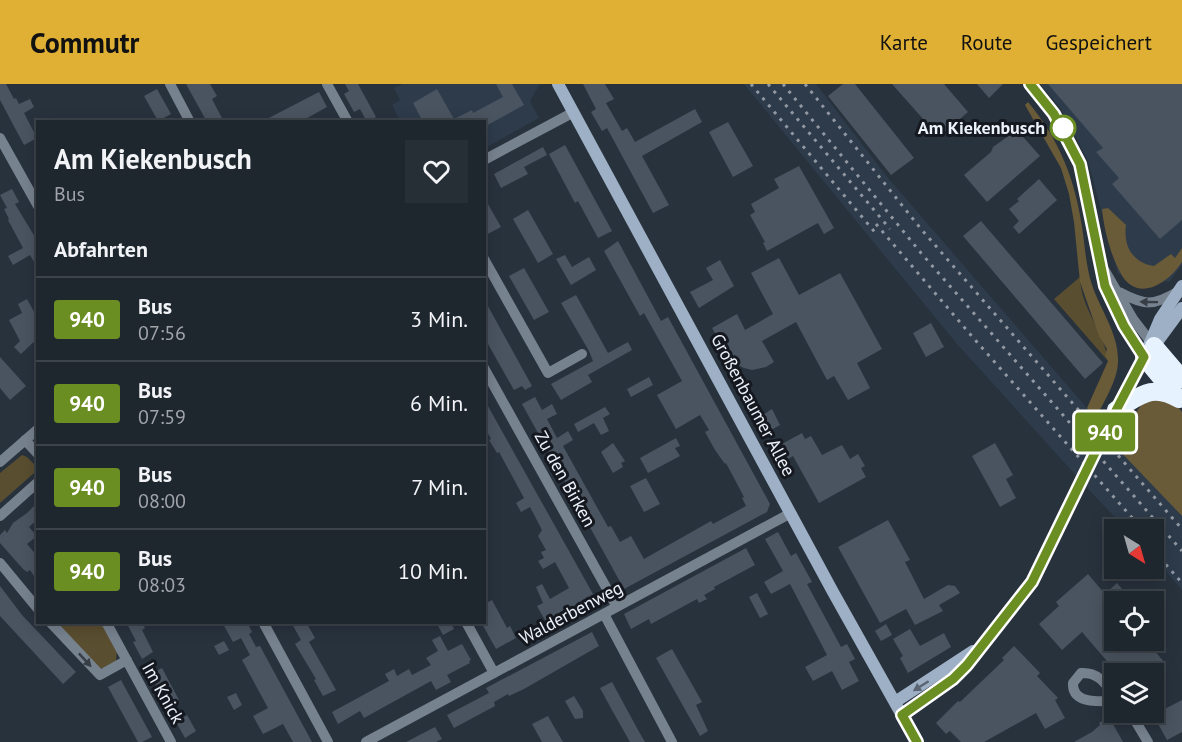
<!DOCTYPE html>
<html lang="de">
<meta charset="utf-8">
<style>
:root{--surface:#1e262e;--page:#262e36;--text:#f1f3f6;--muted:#a1a5aa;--line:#3c434a;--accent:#dfb034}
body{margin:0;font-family:"PT Sans",sans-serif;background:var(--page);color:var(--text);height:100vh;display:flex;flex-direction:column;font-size:22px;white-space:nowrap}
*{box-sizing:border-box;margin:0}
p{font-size:20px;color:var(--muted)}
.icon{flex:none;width:33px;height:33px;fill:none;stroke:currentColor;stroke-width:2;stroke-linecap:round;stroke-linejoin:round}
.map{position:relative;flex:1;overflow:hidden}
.details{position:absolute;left:36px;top:36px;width:450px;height:504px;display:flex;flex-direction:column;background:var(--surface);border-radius:0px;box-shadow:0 3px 15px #0003,0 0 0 2px var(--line)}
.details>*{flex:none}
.badge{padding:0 12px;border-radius:4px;font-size:21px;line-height:39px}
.needle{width:39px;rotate:143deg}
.fabs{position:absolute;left:1104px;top:435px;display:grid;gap:12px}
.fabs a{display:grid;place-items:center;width:60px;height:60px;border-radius:0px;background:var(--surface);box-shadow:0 3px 15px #0003,0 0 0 2px var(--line);font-size:30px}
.map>.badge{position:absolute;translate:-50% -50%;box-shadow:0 0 0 3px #fff}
h2{padding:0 18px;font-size:22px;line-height:54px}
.round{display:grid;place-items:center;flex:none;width:63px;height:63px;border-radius:0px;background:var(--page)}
.head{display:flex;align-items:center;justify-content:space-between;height:102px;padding:0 18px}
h1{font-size:28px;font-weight:700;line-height:45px}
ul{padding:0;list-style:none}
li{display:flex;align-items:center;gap:18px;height:84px;padding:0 18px;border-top:2px solid var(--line)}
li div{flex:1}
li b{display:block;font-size:22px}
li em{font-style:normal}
li .badge{min-width:66px;font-weight:700;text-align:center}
header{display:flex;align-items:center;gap:36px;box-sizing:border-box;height:84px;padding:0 30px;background:var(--accent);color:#111}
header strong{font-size:28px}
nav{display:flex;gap:33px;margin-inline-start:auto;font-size:21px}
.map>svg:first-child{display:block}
.built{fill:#2d3b4b}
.green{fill:#5a4e30}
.forest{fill:#695a38}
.building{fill:#4a5460}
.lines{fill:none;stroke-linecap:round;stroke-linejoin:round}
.street{stroke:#77828f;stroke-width:10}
.secondary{stroke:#9eb0c5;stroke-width:12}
.highway{stroke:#e7f2ff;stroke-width:18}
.rail{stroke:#9198a2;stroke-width:3;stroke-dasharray:3 6;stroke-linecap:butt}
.oneway{fill:#373e46}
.oneway2{fill:#5a6472}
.line-casing{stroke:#fff;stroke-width:14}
.line{stroke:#6b8e23;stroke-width:9}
.stop-dot{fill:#fff;stroke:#6b8e23;stroke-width:3}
.labels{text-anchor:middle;stroke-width:6;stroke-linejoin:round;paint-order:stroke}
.stop-label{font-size:18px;font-weight:bold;fill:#ecf2fa;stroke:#15191f;text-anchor:end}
.street-label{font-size:18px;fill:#ecf2fa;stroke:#15191f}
</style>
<header>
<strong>Commutr</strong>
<nav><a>Karte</a><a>Route</a><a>Gespeichert</a></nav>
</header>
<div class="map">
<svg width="1182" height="658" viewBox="0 0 1182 658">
<rect width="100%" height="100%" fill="#28323d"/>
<path class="built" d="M403,0H540L530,17L539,34L485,64L484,38L400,37L392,21L400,16L394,4Z
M744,0H816L888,94L1087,324L1094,338L1182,432V506L1154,474V446L1126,445L1091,408L957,260Z
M1040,0H1182V181L1169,198L1118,190L1088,77L1061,25Z"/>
<path class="green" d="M1080,193C1080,223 1105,249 1108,277L1054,215Z
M22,371L27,373L34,380V389L0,419V389Z
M56,539H101L117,567L116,577L103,584H99Z"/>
<path class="forest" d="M1028,18C1059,55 1075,95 1082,143C1085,162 1086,183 1092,201C1100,225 1118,249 1118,275C1119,296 1102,320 1094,338L1087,324L1108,277L1105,271L1107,265L1099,252L1080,198L1074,138L1069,110L1061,84L1025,21Z
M1108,124L1126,141C1123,162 1133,179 1154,182L1171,170L1175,174L1182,164V178C1168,200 1136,220 1120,188C1110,169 1104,145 1102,125Z
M1146,314L1175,319L1182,328V432L1114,361Z"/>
<path class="building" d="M0,0H6L14,15L16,14L19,20L30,15L34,23L24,29L37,54L24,61L0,16Z
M186,0H210L217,12L212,15L224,38H207Z
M345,0H358L376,33L367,38L360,25L354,28L344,10L349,7Z
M496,0H512L524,21L484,43V38H423L413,19L437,5L454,35L472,26L473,29L503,13Z
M583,0H605L614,15L606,19L622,47L627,44L635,58L695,25L702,38L642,72L669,121L653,129L607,44L602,47L591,28L596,25Z
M843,0H855L914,74L891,91L828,12Z
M892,0H944L968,28L939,53Z
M977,0H1003L989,14Z
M1048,0H1182V136L1160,155L1112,100L1119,94L1096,68L1103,64Z
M157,5L171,30L158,37L144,12Z
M319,8L327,23L300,38H261Z
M728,38L753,82L733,93L709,48Z
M1017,46L1040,72L987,118L964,91L991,68L993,63Z
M565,61L612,147L598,154L578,117L575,119L549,70Z
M543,63L547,71L524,83L528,90L501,104L494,90Z
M799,82L834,144L824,150L818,139L767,167L763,159L765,158L750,131L755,128L751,120L779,104L774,95Z
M1039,95L1057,116L1019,150L1013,143L1019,137L1009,125L1019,117L1017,115Z
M12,105L19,118L15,120L38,158V185L30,171L13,181L8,172L23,164L8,136L9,135L4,125L7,124L0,111Z
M484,113L501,143L484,152Z
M528,126L553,170L538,179L513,135Z
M981,137L1103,279L1085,295L963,152Z
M618,157L661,237L668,233L770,420L767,428L624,505L522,320L535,313L542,326L552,320L557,330L547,335L557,354L568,347L573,356L563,362L608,443L611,442L620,458L631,452L644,475L711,437L713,440L746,422L742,414L744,413L726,379L725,380L715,366L705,348L709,346L700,331L676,345L657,311L682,297L644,229L640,232L604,167Z
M565,171L572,183L589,173L596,186L571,201L556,175Z
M779,174L799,211L840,189L882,265L857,279L870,304L848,316L834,292L827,296L796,238L762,257L774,278L766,283L752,286L744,284L732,278L727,270L712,244L737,230L745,246L773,230L751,189Z
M720,176L734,202L699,224L690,208L713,196L706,184Z
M524,184L549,228L534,236L509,192Z
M576,211L608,269L628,258L632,266L588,291L592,298L561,316L551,300L593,277L589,267L561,219Z
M27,215L38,235L34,238L38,245V254L21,270L14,263L20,257L9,236L22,229L18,220Z
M484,215L532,302L525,306L522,302L514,306L484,253Z
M931,239L944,263L926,273L913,249Z
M0,273L26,302L10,316L0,304Z
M649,293L653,301L631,313L627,305Z
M484,315L593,510L592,514L546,538L537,522L543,519L536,503L542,500L550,515L569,504L555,478L543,485L538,477L544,474L541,468L546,466L538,452L542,446L530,423L521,428L516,419L524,414L499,368L497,369L489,356L491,355L484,342Z
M605,323L610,330L603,334L609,347L601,351L594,339L578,348L574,340Z
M772,325L780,341L766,349L758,334Z
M802,349L805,355L811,352L822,371L842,361L850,375L858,370L865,382L861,384L866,393L819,419L793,372L788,375L780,361Z
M676,354L680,362L675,364L680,372L648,389L640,374Z
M613,359L625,377L621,379L623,383L613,389L601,368Z
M995,359L1013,391L1006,395L1016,414L1000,423L972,372Z
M646,394L660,420L644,428L630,402Z
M38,418V435L29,443L37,452L27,460L38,473V498L30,486L27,488L23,485L0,459V451L5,446L7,449L13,439L27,429Z
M888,436L910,476L905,478L924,515L948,501L955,502L960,509L939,521L943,527L915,541L906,525L880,539L838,463Z
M778,448L791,472L796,469L812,498L807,500L841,563L847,560L855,575L849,578L859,597L842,606L832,587L813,597L805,583L827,571L790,500L771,510L764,498L783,487L765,455Z
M746,464L755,481L714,503L715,505L704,511L707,515L699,519L697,515L651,540L649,535L631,545L624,530Z
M1088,490L1105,510L1117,499L1133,518H1114V556H1145L1166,580L1155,590H1118L1082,548L1062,566L1039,540L1059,522L1056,518Z
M0,502L22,531L76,588L63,600L0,532Z
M757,509L768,530L760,534L749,513Z
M492,516L507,544L510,542L516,554L496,565L481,538H484V520Z
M126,538H142L145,544L142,546L153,568L142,575L133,558L136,557Z
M222,538H247L252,548L249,550L256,563L260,562L312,658H293L283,640L263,650L253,632L268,624L242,576L250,571L241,554L233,558Z
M291,538H306L315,554L309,558L336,606L323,612L314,596L316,595L295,560L301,556Z
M436,538H451L454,545L443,551Z
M886,540L892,551L881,557L875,547Z
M910,545L920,562L944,549L951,563L908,589L900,574L903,572L893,555Z
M592,548L599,562L524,605L509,612L508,610L494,618L495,622L454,644L447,631L489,609L486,604Z
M440,552L448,567L462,560L471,576L469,577L470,579L447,591L451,598L436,606L431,597L364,634L360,627L338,640L332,628L389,597L385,590L394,585L397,592L409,585L412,591L431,581L426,574L438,567L432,556Z
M224,557L229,566L219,571L214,562Z
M1014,562L1040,589L1037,592L1058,614L1055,616L1065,634L1045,645L1036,629L984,658H961L950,647L946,650L936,639L958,617L960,618L1004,576L1002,574Z
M672,565L702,618L696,621L708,647L700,652L656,574Z
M162,584L179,616L167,622L150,590Z
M121,596L152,653L142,658H138L108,603Z
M612,598L638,646L645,658H630L613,628L600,604Z
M236,609L242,621L234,626L227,613Z
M574,612L583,627V634L575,635L565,617Z
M1182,616V648L1167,656L1153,631Z
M187,631L196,647L185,654L176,638Z
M548,632L553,641L563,658H542L532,640Z
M1109,633L1123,658H1074L1092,648L1100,641L1099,639Z
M435,643L442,655L436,658H406Z"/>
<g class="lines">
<path class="street" d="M170,0L190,38
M327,0L348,38
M1030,0L1055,30L1080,80L1105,202L1124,242L1144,273
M0,54L38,122
M484,76L574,28
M484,175L548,289L582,270
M1105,187L1133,235L1150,257
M1119,208C1145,222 1154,222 1179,207
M484,284L617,523
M25,356L38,370
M0,378L38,345
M0,432L38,398
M0,479L38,525
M604,530L672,658
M50,538L100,591L127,576
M106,538L171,658
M263,538L328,658
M466,538L494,589
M1114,611C1105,599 1098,588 1081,589L1073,599C1072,621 1099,616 1114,618
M1130,628L1148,658
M366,658L791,429"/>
<path class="secondary" d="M558,0L833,508L917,658
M1152,265L1182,224
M895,618L973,567
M902,631L953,595L967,581L1032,498L1116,326L1144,273L1160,235L1182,202"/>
<path class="highway" d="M1154,262L1182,295
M1144,273L1177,313
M1116,326C1140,312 1152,299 1179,315"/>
<path class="rail" d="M751,0L878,152
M768,0L890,145
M783,0L921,169L1182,467
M805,0L921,145L1182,445
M876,140L976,257L1143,446
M1154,467L1182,499"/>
</g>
<defs><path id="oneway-solid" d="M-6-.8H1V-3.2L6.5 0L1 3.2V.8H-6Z" transform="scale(1.5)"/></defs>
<g class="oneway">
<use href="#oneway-solid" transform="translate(1149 218) rotate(-179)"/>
<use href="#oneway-solid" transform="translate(85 576) rotate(47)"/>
</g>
<use class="oneway2" href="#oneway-solid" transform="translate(921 602) rotate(148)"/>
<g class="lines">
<g class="line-casing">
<path id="line" d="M917,658L902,631L953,595L967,581L1032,498L1110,338L1144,273L1124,242L1105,202L1080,80L1054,30L1030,0"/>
</g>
<use href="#line" class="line"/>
</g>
<circle class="stop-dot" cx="1063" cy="44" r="12"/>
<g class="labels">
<g class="stop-label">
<text x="1045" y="50">Am Kiekenbusch</text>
</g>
<g class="street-label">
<text transform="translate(753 321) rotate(62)" y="6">Großenbaumer Allee</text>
<text transform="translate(565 395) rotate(61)" y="6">Zu den Birken</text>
<text transform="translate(571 529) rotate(-28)" y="6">Walderbenweg</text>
<text transform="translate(163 609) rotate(61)" y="6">Im Knick</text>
</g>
</g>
</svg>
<div class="fabs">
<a><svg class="needle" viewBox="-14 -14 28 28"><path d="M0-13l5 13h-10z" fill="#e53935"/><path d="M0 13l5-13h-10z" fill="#a1a5aa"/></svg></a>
<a><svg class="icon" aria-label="locate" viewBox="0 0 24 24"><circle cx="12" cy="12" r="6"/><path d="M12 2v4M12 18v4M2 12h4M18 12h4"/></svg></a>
<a><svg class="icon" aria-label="layers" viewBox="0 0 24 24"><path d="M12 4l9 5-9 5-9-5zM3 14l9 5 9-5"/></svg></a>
</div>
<b class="badge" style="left:1105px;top:348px;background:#6b8e23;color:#fff">940</b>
<section class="details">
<div class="head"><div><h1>Am Kiekenbusch</h1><p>Bus</p></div><a class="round"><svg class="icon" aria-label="heart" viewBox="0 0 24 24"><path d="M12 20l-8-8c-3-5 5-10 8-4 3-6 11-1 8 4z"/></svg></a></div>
<h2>Abfahrten</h2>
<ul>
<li><span class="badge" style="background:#6b8e23;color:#fff">940</span><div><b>Bus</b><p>07:56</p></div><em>3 Min.</em></li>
<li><span class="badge" style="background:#6b8e23;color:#fff">940</span><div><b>Bus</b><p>07:59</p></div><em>6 Min.</em></li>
<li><span class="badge" style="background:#6b8e23;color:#fff">940</span><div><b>Bus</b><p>08:00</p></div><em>7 Min.</em></li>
<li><span class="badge" style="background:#6b8e23;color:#fff">940</span><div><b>Bus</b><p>08:03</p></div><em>10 Min.</em></li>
</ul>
</section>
</div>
